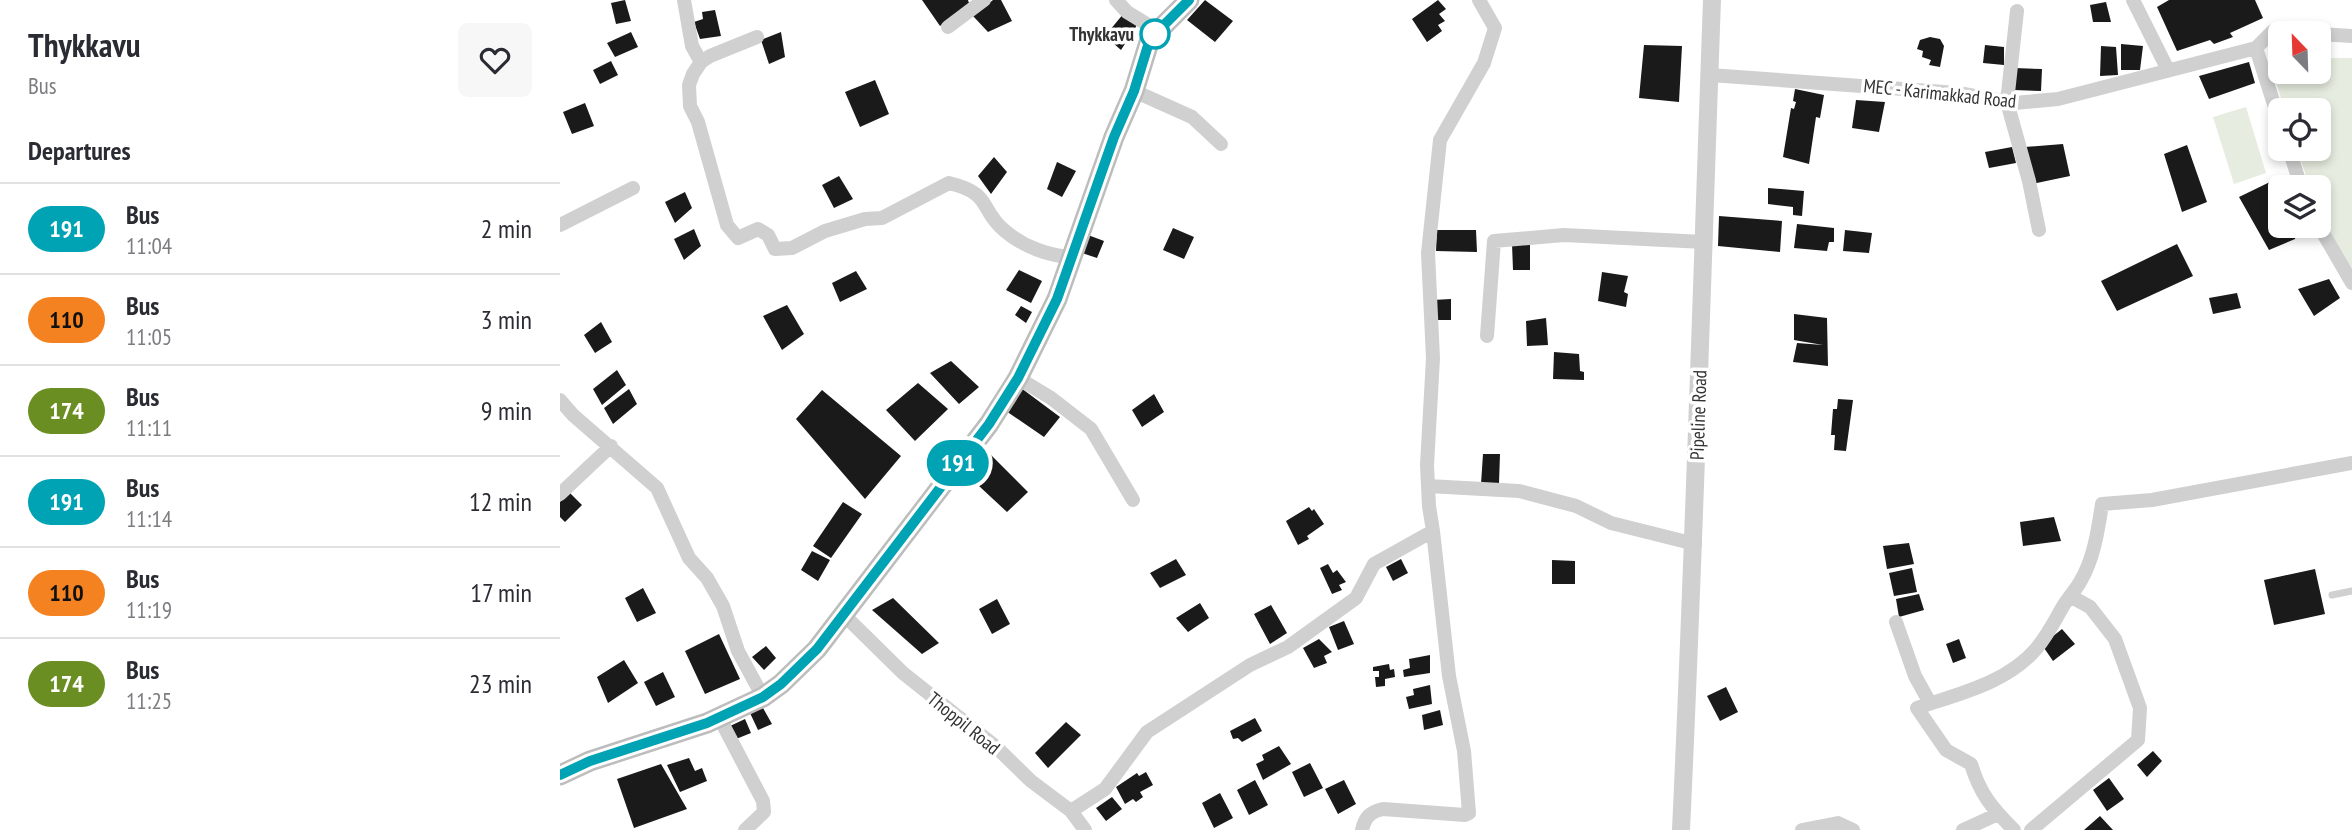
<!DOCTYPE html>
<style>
:root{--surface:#fff;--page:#f7f7f7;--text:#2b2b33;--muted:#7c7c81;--line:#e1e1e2}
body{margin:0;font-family:"PT Sans Narrow",sans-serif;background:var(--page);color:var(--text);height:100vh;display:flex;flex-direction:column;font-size:26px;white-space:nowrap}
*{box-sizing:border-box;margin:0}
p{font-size:23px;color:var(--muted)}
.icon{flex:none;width:38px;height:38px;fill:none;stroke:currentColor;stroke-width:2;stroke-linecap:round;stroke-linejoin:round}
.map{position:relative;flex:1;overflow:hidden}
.details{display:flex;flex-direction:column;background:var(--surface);width:560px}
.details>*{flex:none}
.badge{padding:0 14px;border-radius:23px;font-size:24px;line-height:46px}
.needle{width:46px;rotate:337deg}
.fabs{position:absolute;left:1708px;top:21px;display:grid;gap:14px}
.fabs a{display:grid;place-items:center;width:63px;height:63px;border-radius:10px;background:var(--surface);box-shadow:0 4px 10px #0003;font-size:35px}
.map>.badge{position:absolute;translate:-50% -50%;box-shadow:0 0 0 4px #fff}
h2{padding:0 28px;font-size:26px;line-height:63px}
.round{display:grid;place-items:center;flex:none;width:74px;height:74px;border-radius:10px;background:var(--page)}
.overview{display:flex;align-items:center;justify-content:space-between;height:119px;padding:0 28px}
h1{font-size:33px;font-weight:700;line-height:52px}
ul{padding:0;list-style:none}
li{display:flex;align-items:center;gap:21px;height:91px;padding:0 28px;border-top:2px solid var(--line)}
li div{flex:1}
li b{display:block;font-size:26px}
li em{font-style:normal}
li .badge{min-width:77px;font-weight:700;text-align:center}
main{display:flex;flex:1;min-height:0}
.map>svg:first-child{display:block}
.green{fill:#e6ecdf}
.building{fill:#1a1a1a}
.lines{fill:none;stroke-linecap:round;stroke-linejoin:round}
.service{stroke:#d0d0d0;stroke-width:7}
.minor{stroke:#d0d0d0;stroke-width:14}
.tertiary{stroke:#d0d0d0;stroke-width:18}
.secondary{stroke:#bdbdbd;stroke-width:21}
.line-casing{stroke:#fff;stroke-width:16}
.line{stroke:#00a3b4;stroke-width:10}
.stop-dot{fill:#fff;stroke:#00a3b4;stroke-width:3.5}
.labels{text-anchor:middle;stroke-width:7;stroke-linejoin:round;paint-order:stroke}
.stop-label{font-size:19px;font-weight:bold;fill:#333;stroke:#fff;text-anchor:end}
.street-label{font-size:19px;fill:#333;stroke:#fff}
</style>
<main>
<section class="details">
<div class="overview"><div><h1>Thykkavu</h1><p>Bus</p></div><a class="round"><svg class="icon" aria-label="heart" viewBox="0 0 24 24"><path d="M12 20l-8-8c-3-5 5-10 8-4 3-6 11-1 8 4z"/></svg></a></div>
<h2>Departures</h2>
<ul>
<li><span class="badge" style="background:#00a3b4;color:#fff">191</span><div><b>Bus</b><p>11:04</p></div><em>2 min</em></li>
<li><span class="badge" style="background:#f58220;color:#111">110</span><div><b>Bus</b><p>11:05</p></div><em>3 min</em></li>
<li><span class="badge" style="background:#6b8e23;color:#fff">174</span><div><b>Bus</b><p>11:11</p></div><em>9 min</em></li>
<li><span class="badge" style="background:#00a3b4;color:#fff">191</span><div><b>Bus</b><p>11:14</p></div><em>12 min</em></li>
<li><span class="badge" style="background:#f58220;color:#111">110</span><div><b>Bus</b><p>11:19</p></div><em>17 min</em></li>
<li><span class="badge" style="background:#6b8e23;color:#fff">174</span><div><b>Bus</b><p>11:25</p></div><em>23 min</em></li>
</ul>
</section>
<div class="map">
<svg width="1792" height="830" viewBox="0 0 1792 830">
<rect width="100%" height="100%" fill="#fff"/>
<path class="green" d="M1708,58H1720V72H1759V58H1792V270L1759,214V187H1750L1737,149H1759V110H1725Z
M1686,107L1706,173L1674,184L1653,117Z"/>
<path class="building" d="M65,0L71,21L56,24L51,3Z
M362,0H408L409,3L380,26Z
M433,0H441L452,21L428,32L413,16Z
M645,0L673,21L655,42L627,20Z
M878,0L886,9L879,14L885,21L878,25L882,31L867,42L852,19Z
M1609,0H1695L1703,18L1670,33L1673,37L1654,44L1650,40L1617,51L1597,7Z
M1546,2L1551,22H1533L1530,5Z
M155,10L161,36L140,39L134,22L143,19L142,12Z
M564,13L577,25L561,50L545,36Z
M71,32L78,47L55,57L47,43Z
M221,32L225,57L209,64L201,40Z
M1370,37L1380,39L1384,46L1380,67L1369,65L1371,60L1362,57L1363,51L1357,49L1360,40Z
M1561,44L1583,46L1580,70H1561Z
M1084,45L1122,46L1119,102L1079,98Z
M1425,45L1444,47V65L1423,63Z
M1541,46L1556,47L1558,75L1540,76Z
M51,61L58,75L40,84L33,70Z
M1689,62L1695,83L1649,99L1639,76Z
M1454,68L1482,69L1481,91L1454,90Z
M315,80L329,114L300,127L285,92Z
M1235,89L1264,95L1260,118L1256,117L1249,164L1223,157L1231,108L1234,109L1236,102L1233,101Z
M1296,100L1325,102L1319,132L1292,128Z
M25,103L34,126L12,134L3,112Z
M1503,144L1510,176L1472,184L1465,147Z
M1627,145L1647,202L1622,212L1604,154Z
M1452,147L1456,163L1429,168L1425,152Z
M434,157L447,172L431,194L418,176Z
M497,162L516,171L502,197L487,189Z
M279,176L293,199L274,208L262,185Z
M1712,181L1720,194V226H1737L1735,239L1709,250L1679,197Z
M1208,188L1244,191L1242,216L1233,215V207L1208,204Z
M125,192L132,208L115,223L105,202Z
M1159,216L1222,221L1220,252L1158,246Z
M1237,224L1274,228V242H1269L1267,251L1234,248Z
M613,228L634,237L624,259L603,250Z
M134,229L141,246L124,260L114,239Z
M877,230H916L917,252L876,251Z
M1285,230L1312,233L1309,253L1283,251Z
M528,235L544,241L537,258L522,253Z
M952,244H970V270H953Z
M1617,244L1633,276L1557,311L1541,281Z
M459,270L482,281L471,303L446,290Z
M296,271L307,289L280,302L272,283Z
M1042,272L1068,276L1064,292L1068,294L1066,307L1038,301Z
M1769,279L1780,298L1754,316L1738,289Z
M1677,293L1681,308L1653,314L1649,298Z
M891,299V320H874L873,300Z
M227,305L244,334L222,350L203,316Z
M461,306L472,312L466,323L455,315Z
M1234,314L1267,318L1268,366L1233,362L1237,343L1263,345L1234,340Z
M986,318L988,345L967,346L966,321Z
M41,322L52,342L35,353L24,335Z
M994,352L1019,354L1020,371L1024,372V380L993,379Z
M391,361L419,387L399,404L370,373Z
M57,370L66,385L42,405L33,389Z
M358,383L388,409L355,441L326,410Z
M461,388L500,417L484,437L446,411Z
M69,389L77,404L53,424L44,408Z
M262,390L341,456L305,499L236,419Z
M594,394L604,412L582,427L572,410Z
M1278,399L1293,400L1286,451L1274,450L1275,435H1271L1273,409H1277Z
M427,451L468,492L447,512L405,473Z
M923,454H940L939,483L921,484Z
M10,493L22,505L5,522L0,517V502Z
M283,502L302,514L271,558L253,546Z
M749,507L752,511L754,509L764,524L747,536L749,539L738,545L726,521Z
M1494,517L1501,541L1463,546L1460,522Z
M1349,543L1354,564L1327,569L1323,546Z
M252,551L270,560L258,581L241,570Z
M616,559L626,575L600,588L590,573Z
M841,559L848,573L833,581L826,567Z
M992,560L1015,561V584H992Z
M768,564L773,573L777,570L786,582L779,585L782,590L772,594L760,568Z
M1352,568L1357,592L1334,596L1329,573Z
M1755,569L1765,614L1714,625L1704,580Z
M83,588L96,613L77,622L65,598Z
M1359,594L1364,610L1339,617L1336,599Z
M333,598L379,643L362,654L312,610Z
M437,599L450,624L432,634L419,609Z
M640,603L649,618L628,632L616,618Z
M711,605L727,633L710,644L694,614Z
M784,621L794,644L778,650L769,627Z
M1502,629L1515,644L1493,661L1482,645Z
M159,634L180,679L145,694L125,651Z
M759,639L772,652L764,656L767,663L754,668L743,648Z
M1399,639L1406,658L1393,663L1386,644Z
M206,646L216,658L204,670L192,657Z
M870,655V673L844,677L843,670L850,668L849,659Z
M64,660L78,683L48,703L37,677Z
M829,664L830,670L834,669L835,677L825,679V686L816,687L815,677H819V671H813V667Z
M103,672L115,697L96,706L84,682Z
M870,685L872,704L849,709L846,697L854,695L853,689Z
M1166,687L1178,712L1160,721L1147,696Z
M203,708L212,724L198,730L190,713Z
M880,710L883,725L864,730L862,715Z
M695,718L702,731L682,742L678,738L673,739L670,731Z
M185,719L191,733L176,739L170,726Z
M506,722L521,735L488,768L475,753Z
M719,746L731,764L703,780L696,764L704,760L702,755Z
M1593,751L1602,761L1587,777L1577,765Z
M129,758L135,771L142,768L147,781L120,792L107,765Z
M750,763L763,788L744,797L732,772Z
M101,764L127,809L74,828L57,779Z
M586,772L593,785L580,792L583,797L576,802L573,799L565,804L556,787L577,773L579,776Z
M1549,778L1564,799L1547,811L1533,790Z
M695,780L708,805L689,815L677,790Z
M784,780L796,804L778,814L765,789Z
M660,793L673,818L654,828L642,803Z
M552,797L562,809L546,821L536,808Z
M1540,816L1553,830H1524Z"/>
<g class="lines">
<path class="service" d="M1772,595L1792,591"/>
<path class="minor" d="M124,0L132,46L141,62
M556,0L567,12L598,31
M1573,0L1608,70
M1457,11L1447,102L1469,181L1479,230
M388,27L424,0
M1759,34L1792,36
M197,37L150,56L141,62L133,74L129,85L130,106L138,122L167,225L178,238L198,229L208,235L215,249L232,248L265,231L305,219L322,218L389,183C434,194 418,209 445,231C464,247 489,256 512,257
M1696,48L1720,123
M1150,75L1398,93L1454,103L1498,99L1696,48L1713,31L1750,33
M574,91L632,117L661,144
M1729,149L1741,187
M0,225L73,188
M1759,226L1792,283
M927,336L934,241L1004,235L1144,242
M458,378L491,398L531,429L573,500
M0,400L13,415L97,488L129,558L147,578L163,606L178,651L203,697
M868,486L959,491L1016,506L1051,523L1135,544
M0,494L51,446
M284,615L343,673L435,746L471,781L511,811L525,830
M1336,622L1355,676L1370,703
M159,717L203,801L204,812L185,830
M511,811L545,789L587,732L690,665L728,647L796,598L814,564L873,531L869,506L867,465L873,358L868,253L880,140L924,63L935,28L919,0
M802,830C805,817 810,812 823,809L905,815L909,813L904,751L889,676L873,531
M1242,830L1278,823L1293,830
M1403,830L1438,814
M1454,830C1432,808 1420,794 1411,764L1386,750L1357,708C1398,694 1447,683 1476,649C1487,636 1494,622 1502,608C1507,599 1515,591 1520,582C1534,559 1538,530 1542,504L1592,500L1792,463
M1471,830L1578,740L1580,708L1555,639L1530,607L1510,596"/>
<path class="tertiary" d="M1121,830C1134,553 1142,277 1152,0"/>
<path class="secondary" d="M0,775L30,761L147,723L203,697L221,684L257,649L429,424L458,378L497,299L554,137L574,91L590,39L629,0"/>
</g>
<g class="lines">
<g class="line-casing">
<path id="line" d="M0,775L30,761L147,723L203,697L221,684L257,649L429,424L458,378L497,299L554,137L574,91L590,39L629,0"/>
</g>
<use href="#line" class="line"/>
</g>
<circle class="stop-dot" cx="595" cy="34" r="14"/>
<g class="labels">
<g class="stop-label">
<text x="574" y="41">Thykkavu</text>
</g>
<g class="street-label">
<text transform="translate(1380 93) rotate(6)" y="7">MEC - Karimakkad Road</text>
<text transform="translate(1138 415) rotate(-88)" y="7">Pipeline Road</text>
<text transform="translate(404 723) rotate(39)" y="7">Thoppil Road</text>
</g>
</g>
</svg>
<div class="fabs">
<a><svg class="needle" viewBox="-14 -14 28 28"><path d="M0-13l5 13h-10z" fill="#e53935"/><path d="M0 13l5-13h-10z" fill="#7c7c81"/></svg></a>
<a><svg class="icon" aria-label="locate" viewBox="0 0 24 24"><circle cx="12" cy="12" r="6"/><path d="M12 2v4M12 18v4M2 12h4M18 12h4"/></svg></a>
<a><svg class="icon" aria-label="layers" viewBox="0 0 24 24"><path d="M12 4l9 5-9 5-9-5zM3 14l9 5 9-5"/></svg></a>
</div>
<b class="badge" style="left:398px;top:463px;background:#00a3b4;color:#fff">191</b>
</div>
</main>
